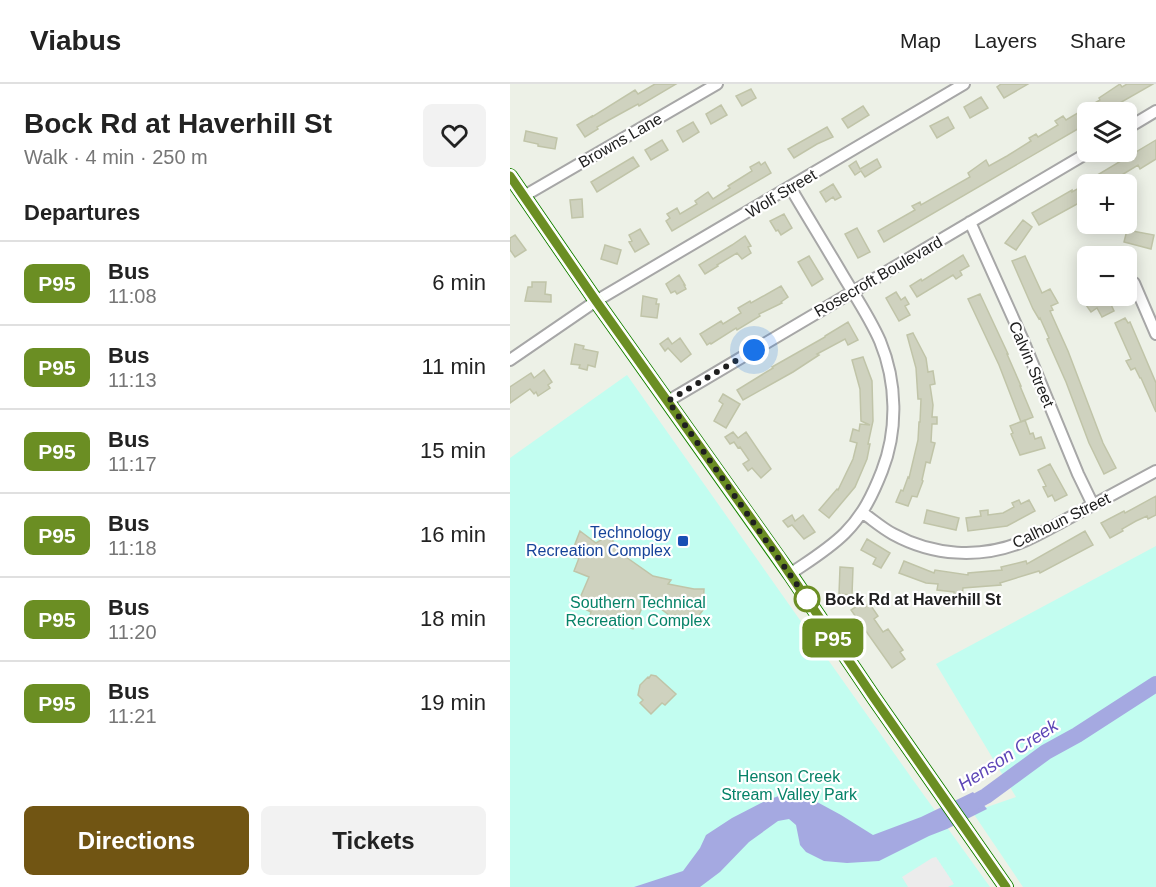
<!DOCTYPE html>
<meta charset="utf-8">
<style>
:root{--surface:#fff;--page:#f2f2f2;--text:#222;--muted:#767676;--line:#e0e0e0;--accent:#715513}
body{margin:0;font-family:Helvetica,sans-serif;background:var(--page);color:var(--text);height:100vh;display:flex;flex-direction:column;font-size:22px;white-space:nowrap}
*{box-sizing:border-box;margin:0}
p{font-size:20px;color:var(--muted)}
.icon{flex:none;width:33px;height:33px;fill:none;stroke:currentColor;stroke-width:2;stroke-linecap:round;stroke-linejoin:round}
.map{position:relative;flex:1;overflow:hidden}
.panel{display:flex;flex-direction:column;background:var(--surface);width:510px}
.panel>*{flex:none}
.badge{padding:0 12px;border-radius:9px;font-size:21px;line-height:39px}
.controls{position:absolute;left:567px;top:18px;display:grid;gap:12px}
.controls a{display:grid;place-items:center;width:60px;height:60px;border-radius:9px;background:var(--surface);box-shadow:0 3px 15px #0003;font-size:30px}
.you{position:absolute;width:30px;height:30px;margin:-15px;border:4px solid #fff;border-radius:50%;background:#1a73e8;box-shadow:0 0 0 9px #1a73e833}
.map>.badge{position:absolute;translate:-50% -50%;box-shadow:0 0 0 3px #fff}
h2{padding:0 24px;font-size:22px;line-height:54px}
.round{display:grid;place-items:center;flex:none;width:63px;height:63px;border-radius:9px;background:var(--page)}
.head{display:flex;align-items:center;justify-content:space-between;height:102px;padding:0 24px}
h1{font-size:28px;font-weight:600;line-height:45px}
.button{display:flex;gap:12px;margin-top:auto;padding:12px 24px}
.button a{flex:1;height:69px;border-radius:9px;background:var(--accent);color:#fff;font-size:24px;font-weight:600;line-height:69px;text-align:center}
.button a+a{background:var(--page);color:var(--text)}
ul{padding:0;list-style:none}
li{display:flex;align-items:center;gap:18px;height:84px;padding:0 24px;border-top:2px solid var(--line)}
li div{flex:1}
li b{display:block;font-size:22px}
li em{font-style:normal}
li .badge{min-width:66px;font-weight:700;text-align:center}
header{display:flex;align-items:center;gap:36px;box-sizing:border-box;height:84px;padding:0 30px;background:var(--surface);border-bottom:2px solid var(--line)}
header strong{font-size:28px}
nav{display:flex;gap:33px;margin-inline-start:auto;font-size:21px}
main{display:flex;flex:1;min-height:0}
.map>svg:first-child{display:block}
.park{fill:#c2fdf0}
.parking{fill:#ececec}
.water{fill:#a5a9e1}
.lines{fill:none;stroke-linecap:round;stroke-linejoin:round}
.river{stroke:#a5a9e1;stroke-width:16}
.building{fill:#cfd2bf;stroke:#c0c4a8;stroke-width:1.5}
.minor-casing{stroke:#a7a7a7;stroke-width:14}
.secondary-casing{stroke:#177f00;stroke-width:16}
.minor{stroke:#fff;stroke-width:10}
.secondary{stroke:#c9fdb9;stroke-width:14}
.line-casing{stroke:#fff;stroke-width:14}
.line{stroke:#6b8e23;stroke-width:9}
.walk{stroke:#202020;stroke-width:6;stroke-dasharray:0 10.8}
.transit-dot{fill:#1a4fb4;stroke:#fff;stroke-width:2}
.stop-dot{fill:#fff;stroke:#6b8e23;stroke-width:3}
.labels{text-anchor:middle;stroke-width:4.5;stroke-linejoin:round;paint-order:stroke}
.street-label{font-size:16px;fill:#202020;stroke:#fff}
.transit-label{font-size:16px;fill:#164399;stroke:#fff;text-anchor:end}
.stop-label{font-size:16px;font-weight:bold;fill:#202020;stroke:#fff;text-anchor:start}
.park-label{font-size:16px;fill:#068268;stroke:#fff}
.water-label{font-size:18px;font-style:italic;fill:#5d46b7;stroke:#fff}
</style>
<header>
<strong>Viabus</strong>
<nav><a>Map</a><a>Layers</a><a>Share</a></nav>
</header>
<main>
<section class="panel">
<div class="head"><div><h1>Bock Rd at Haverhill St</h1><p>Walk · 4 min · 250 m</p></div><a class="round"><svg class="icon" aria-label="heart" viewBox="0 0 24 24"><path d="M12 20l-8-8c-3-5 5-10 8-4 3-6 11-1 8 4z"/></svg></a></div>
<h2>Departures</h2>
<ul>
<li><span class="badge" style="background:#6b8e23;color:#fff">P95</span><div><b>Bus</b><p>11:08</p></div><em>6 min</em></li>
<li><span class="badge" style="background:#6b8e23;color:#fff">P95</span><div><b>Bus</b><p>11:13</p></div><em>11 min</em></li>
<li><span class="badge" style="background:#6b8e23;color:#fff">P95</span><div><b>Bus</b><p>11:17</p></div><em>15 min</em></li>
<li><span class="badge" style="background:#6b8e23;color:#fff">P95</span><div><b>Bus</b><p>11:18</p></div><em>16 min</em></li>
<li><span class="badge" style="background:#6b8e23;color:#fff">P95</span><div><b>Bus</b><p>11:20</p></div><em>18 min</em></li>
<li><span class="badge" style="background:#6b8e23;color:#fff">P95</span><div><b>Bus</b><p>11:21</p></div><em>19 min</em></li>
</ul>
<div class="button"><a>Directions</a><a>Tickets</a></div>
</section>
<div class="map">
<svg width="646" height="803" viewBox="0 0 646 803">
<rect width="100%" height="100%" fill="#edf1e7"/>
<path class="park" d="M117,291L403,696L480,803H0V374Z
M646,462V803H513L459,723H477L506,713L426,580Z"/>
<path class="parking" d="M426,773L444,800L438,803H398L392,793L422,774Z"/>
<path class="water" d="M285,706L331,731L363,751L411,733L463,708L477,725L437,745L419,752L369,777L337,779L314,777L296,768L290,761L286,741L279,735L268,737L239,758L210,788L190,803H124L173,787L190,764L196,751L222,734L255,717Z"/>
<g class="lines">
<path class="river" d="M450,726L476,712L536,668L567,651L646,600"/>
</g>
<path class="building" d="M145,0H166L129,22L128,20L99,36L87,43L88,45L75,53L67,41L82,32V33L125,6L128,10Z
M491,0H518L494,14L487,3Z
M610,0L612,3L617,0H643L594,28H578V39L374,158L368,147L405,126L402,122L410,118L411,121L460,93L458,89L476,76L479,82L497,72L521,57L519,54L526,50L528,53L548,41L545,37L553,32L556,36L590,16L589,14Z
M241,5L246,14L232,22L226,12Z
M471,13L478,24L460,34L454,23Z
M211,21L217,31L201,40L196,30Z
M353,22L359,31L338,44L332,35Z
M438,33L444,44L427,54L420,42Z
M183,38L189,48L173,58L167,47Z
M317,43L323,53L307,60L284,74L278,65Z
M16,47L47,54L45,65L28,62V60L14,57Z
M152,56L158,66L141,76L135,66Z
M646,56V75L630,85L628,81L597,100H582L579,96Z
M123,73L129,82L87,108L81,98Z
M367,75L371,83L355,93L351,87L345,91L339,82L346,77L350,85Z
M249,78L251,81L255,78L261,89L162,147L156,137L160,134L157,130L167,124L170,130L187,120L185,117L198,108L203,115L220,104L218,102L242,87L240,83Z
M578,99V114L529,141L522,129L562,106V108Z
M323,100L331,113L325,116L323,113L316,118L310,108Z
M72,115L73,133L62,134L60,116Z
M274,130L282,144L271,151L268,146L266,147L260,137Z
M513,136L522,143L506,166L495,159Z
M347,144L360,168L348,174L335,150Z
M130,145L139,160L125,168L119,158L122,157L119,151Z
M617,146L644,151L641,165L614,158Z
M5,151L16,166L5,173L0,166V154Z
M235,152L241,162L238,163L241,169L232,175L227,169L207,181L208,182L195,190L189,181L222,161Z
M95,161L111,166L107,180L91,175Z
M453,171L459,182L450,187L452,191L446,195L443,191L407,213L400,202L411,195L412,197Z
M299,172L313,195L302,202L288,178Z
M515,172L532,209L540,205L548,219L541,222L543,226L540,227L558,267L593,359L606,384L594,390L579,359L556,298L537,255L539,254L530,234L529,235L523,225L502,177Z
M169,191L175,201H174L176,205L167,210L165,207L161,209L156,200Z
M22,198H36L35,210L41,211V218L15,217L18,203H22Z
M271,202L278,213L271,218L272,219L249,230L250,232L227,246L226,244L201,260L200,259L197,261L190,250L211,237L213,240L231,229L228,224L240,217L241,219Z
M386,208L391,216L395,213L399,220L395,222L400,231L389,237L376,214Z
M470,210L498,270H497L511,302H510L523,333L511,338L489,281L458,215Z
M133,212L147,215L146,220H149L147,234L131,232Z
M580,212H597L604,227L592,233L587,224L581,228L576,221L583,217Z
M615,234L618,239L620,238L646,299V328L631,294H630L625,284L621,286L616,277L621,275L605,239Z
M338,238L348,256L338,261L335,255L307,270L309,271L283,288L233,316L227,306L263,284L262,283L315,253V252Z
M403,249L416,274L418,288L423,287L425,300L420,301L423,321L422,333H427V340H422L421,358L425,359L420,379L416,378L412,396L413,397L407,413L402,412L398,422L386,418L391,406L393,407L398,393L399,394L408,356L409,338H410L411,315H408L406,284L397,251Z
M158,254L162,260L170,254L181,270L171,278L158,264L155,267L150,260Z
M65,260L74,262L73,265L88,268L85,283L78,281L77,286L69,284L70,281L61,280Z
M353,273L362,297L363,337L358,360H360L357,375L345,403L319,434L309,426L327,405L328,406L343,375L347,359L340,357L343,345L349,347L350,340L360,341L351,337L350,305L342,276Z
M34,286L42,298L38,301L40,304L28,312L26,308L24,310L20,305L0,319V303L21,289L24,294Z
M213,310L230,320L216,344L204,337L213,320L209,317Z
M515,336L520,350L523,349L525,355L531,353L535,364L510,371L501,350L503,349L500,342Z
M223,348L228,354L236,348L261,385L251,394L242,384L238,387L233,380L239,376L230,363L228,364L224,358L220,360L215,353Z
M540,380L557,411L545,417L542,411L538,413L533,403L536,402L528,386Z
M646,412V431L638,435L637,432L626,437L612,445L613,447L600,454L591,439L614,427L615,429Z
M509,416L511,420L519,416L525,427L497,442L458,447L456,434L471,432L470,427L478,426V431L493,429L504,423L502,419Z
M417,426L449,434L446,446L414,439Z
M282,431L285,437L293,431L305,448L294,455L282,441L278,443L273,437Z
M70,447L86,459L99,451L107,463L116,473L143,492L161,496L158,500L184,505H194L193,526L180,543L165,531L163,534L143,519L140,523L134,519L123,545L105,537L103,544L79,535L81,528L67,521L79,493L64,487L69,474L60,473Z
M575,447L583,461L530,489L529,487L490,499L491,501L453,504L452,513L444,512V508L427,506L428,500L416,499L389,489L394,477L424,489L425,486L458,491V489L492,486L491,483L516,477L517,480Z
M357,455L380,469L371,484L363,480L366,474L351,466Z
M330,483L343,484L342,511L329,510Z
M352,519L355,523L359,519L368,532L364,535L373,548L378,545L393,566L390,568L395,575L382,584L341,526Z
M141,591L146,592L166,610L155,621L152,619L141,630L130,619L133,616L128,611L130,601L138,593L139,594Z"/>
<g class="lines">
<g class="minor-casing">
<path id="minor" d="M616,45L646,27
M280,103C297,132 315,161 332,190C345,212 360,234 370,257C387,298 388,346 372,387C363,410 353,431 335,449C319,465 299,477 280,490
M14,112L207,0
M460,138L512,254L568,390L583,421
M624,199L646,250
M0,276L86,217L454,0
M158,317L579,68
M353,429C363,436 372,444 383,450C423,472 470,475 512,458C527,452 542,443 557,435C587,419 616,403 646,387"/>
</g>
<g class="secondary-casing">
<path id="secondary" d="M0,92L86,217L280,490L364,614L496,803"/>
</g>
<use href="#minor" class="minor"/>
<use href="#secondary" class="secondary"/>
</g>
<g class="lines">
<g class="line-casing">
<path id="line" d="M0,92L86,217L267,471L364,614L496,803"/>
</g>
<use href="#line" class="line"/>
<path class="walk" d="M244,266L158,317L297,515"/>
</g>
<rect class="transit-dot" x="167" y="451" width="12" height="12" rx="3"/>
<circle class="stop-dot" cx="297" cy="515" r="12"/>
<g class="labels">
<g class="street-label">
<text transform="translate(110 56) rotate(-30)" y="6">Browns Lane</text>
<text transform="translate(271 109) rotate(-31)" y="6">Wolf Street</text>
<text transform="translate(368 192) rotate(-30)" y="6">Rosecroft Boulevard</text>
<text transform="translate(522 280) rotate(67)" y="6">Calvin Street</text>
<text transform="translate(551 436) rotate(-26)" y="6">Calhoun Street</text>
</g>
<g class="transit-label">
<text x="161" y="454">Technology<tspan x="161" dy="18">Recreation Complex</tspan></text>
</g>
<g class="stop-label">
<text x="315" y="521">Bock Rd at Haverhill St</text>
</g>
<g class="park-label">
<text x="128" y="524">Southern Technical<tspan x="128" dy="18">Recreation Complex</tspan></text>
<text x="279" y="698">Henson Creek<tspan x="279" dy="18">Stream Valley Park</tspan></text>
</g>
<g class="water-label">
<text transform="translate(498 671) rotate(-33)" y="6">Henson Creek</text>
</g>
</g>
</svg>
<div class="controls">
<a><svg class="icon" aria-label="layers" viewBox="0 0 24 24"><path d="M12 4l9 5-9 5-9-5zM3 14l9 5 9-5"/></svg></a>
<a>+</a>
<a>−</a>
</div>
<div class="you" style="left:244px;top:266px"></div>
<b class="badge" style="left:323px;top:554px;background:#6b8e23;color:#fff">P95</b>
</div>
</main>
